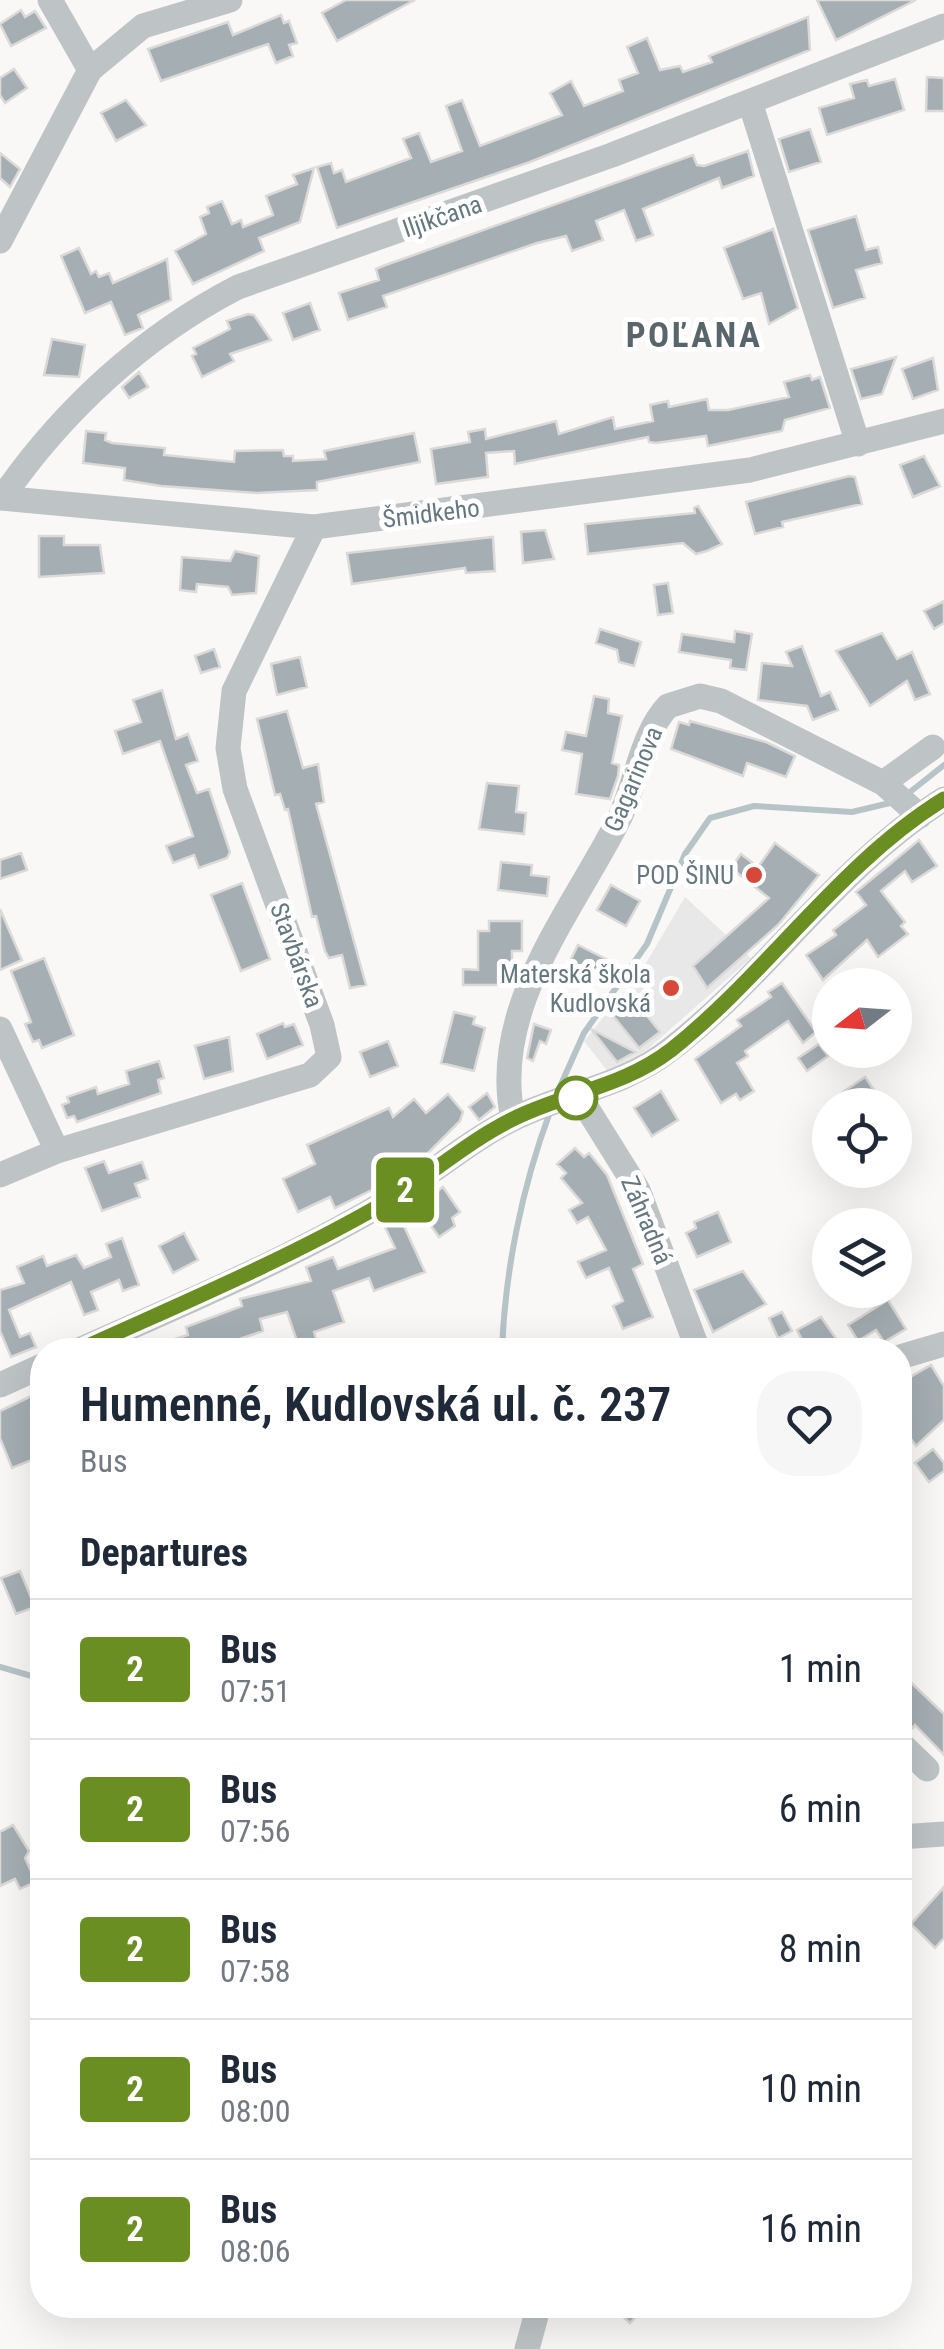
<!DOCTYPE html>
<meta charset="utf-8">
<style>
:root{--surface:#fff;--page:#f6f6f7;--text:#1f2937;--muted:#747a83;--line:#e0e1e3}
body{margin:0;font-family:"Roboto Condensed",sans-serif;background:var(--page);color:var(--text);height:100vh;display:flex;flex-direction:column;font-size:38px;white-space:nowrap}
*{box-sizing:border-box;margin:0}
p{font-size:32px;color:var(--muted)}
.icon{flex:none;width:55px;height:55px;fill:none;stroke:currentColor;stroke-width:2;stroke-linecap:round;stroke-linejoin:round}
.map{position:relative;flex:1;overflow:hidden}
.sheet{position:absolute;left:30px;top:1338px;width:882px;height:980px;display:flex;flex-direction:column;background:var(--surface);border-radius:40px;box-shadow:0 10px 40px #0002}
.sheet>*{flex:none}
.badge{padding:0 20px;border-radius:8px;font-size:35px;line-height:65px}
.needle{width:65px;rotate:253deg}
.fabs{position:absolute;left:812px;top:968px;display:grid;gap:20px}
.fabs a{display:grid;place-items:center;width:100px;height:100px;border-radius:50%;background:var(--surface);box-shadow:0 10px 40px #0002;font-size:50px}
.map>.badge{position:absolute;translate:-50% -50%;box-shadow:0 0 0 5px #fff}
h2{padding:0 50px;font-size:38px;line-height:90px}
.round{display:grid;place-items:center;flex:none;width:105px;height:105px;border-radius:40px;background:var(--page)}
.headline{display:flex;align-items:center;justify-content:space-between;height:170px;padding:0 50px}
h1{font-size:48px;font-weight:600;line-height:75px}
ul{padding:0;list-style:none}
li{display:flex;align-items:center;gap:30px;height:140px;padding:0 50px;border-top:2px solid var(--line)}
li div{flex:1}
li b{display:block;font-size:38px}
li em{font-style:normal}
li .badge{min-width:110px;font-weight:700;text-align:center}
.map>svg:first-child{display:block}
.built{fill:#e7e8e7}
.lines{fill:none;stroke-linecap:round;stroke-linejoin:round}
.stream{stroke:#b7c4c7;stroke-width:6}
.building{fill:#a5afb3;stroke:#dbdad9;stroke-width:2.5}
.minor{stroke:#bec4c6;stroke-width:25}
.line-casing{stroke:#fff;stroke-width:22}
.line{stroke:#6b8e23;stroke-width:15}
.poi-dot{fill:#d6483a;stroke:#fff;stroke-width:4}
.stop-dot{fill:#fff;stroke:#6b8e23;stroke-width:5}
.labels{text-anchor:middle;stroke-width:10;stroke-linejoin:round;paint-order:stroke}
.street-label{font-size:25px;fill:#66787f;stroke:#fff}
.poi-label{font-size:25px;fill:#66787f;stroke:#fff;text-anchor:end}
.district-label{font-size:35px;font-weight:bold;letter-spacing:2.5px;fill:#58656b;stroke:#fff}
</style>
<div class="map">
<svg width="944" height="2349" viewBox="0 0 944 2349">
<rect width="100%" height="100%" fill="#f9f8f7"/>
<path class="built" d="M685,897L751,958L648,1049L610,1074L584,1041L642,970Z"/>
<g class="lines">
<path class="stream" d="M905,796L944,765
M558,1091L584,1033L647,944L685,854L710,818L754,806L852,812L894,802
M502,1350C505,1271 522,1187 550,1112
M0,1667L42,1679"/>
</g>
<path class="building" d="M346,0H415L337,41L322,13Z
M817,0H916L836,40Z
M21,10L25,17L35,11L46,28L11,46L0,24Z
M281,15L284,23L289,21L297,43L289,45L293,56L276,63L268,44L161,81L148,49L228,22L233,35Z
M808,17L810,50L530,162L337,228L317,167L331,163L334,173L342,170L346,182L411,158L403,139L419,133L431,162L462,151L446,106L462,100L480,146L562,115L550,93L571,81L584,106L623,91L619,80L638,73L627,47L647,38L660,70L680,66L683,72L712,62L709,56Z
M14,69L27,88L5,103L0,95V78Z
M927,77L944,78V111H926Z
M895,79L904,110L827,135L819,108L854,98L850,84L867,80L869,86Z
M126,100L146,125L116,141L101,113Z
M810,129L821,162L789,172L779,139Z
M748,151L754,176L722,188L719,178L643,209L653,235L636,241L624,210L596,221L603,240L572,251L566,236L537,243L383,296L387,307L348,320L339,293L379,280L376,269L383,266L693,155L697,165L704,166Z
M0,153L20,169L10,187L0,178Z
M314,168L300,222L259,238L264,251L193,284L175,251L206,234L200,217L209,213L207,207L222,201L232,224L241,220L243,227L273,215L266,196L297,184L293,175Z
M856,216L866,250L878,247L882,263L856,270L865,298L833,308L808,230Z
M773,229L798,308L769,324L761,293L743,299L724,248Z
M79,248L91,274L96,271L99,277L109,273L113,283L167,259L171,300L138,315L143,328L125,335L111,302L85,313L61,256Z
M310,303L320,330L293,340L283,313Z
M248,314L254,315L271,340L230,354L234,361L202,377L192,356L196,354L193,348L230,329L227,321Z
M52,339L85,345L79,377L44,375Z
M896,357L882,394L861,399L851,369Z
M933,358L938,390L913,399L902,369Z
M139,372L148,387L129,398L122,387Z
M810,375L812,380L820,377L830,408L785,420L782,431L708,446L706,436L656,443L649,442L648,437L515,464L514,451L486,453L488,477L436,484L431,449L470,442L468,432L485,429L486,439L556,421L559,434L613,417L615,429L653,421L650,405L668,401L669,407L707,399L709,410H728L789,397L784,382Z
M86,431L106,433L105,440L112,443L165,448L164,455L234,462L235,451L283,450L284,456H293V461L326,459L324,451L414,433L420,462L317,482V490L257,493L161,486L124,480L125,468L83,463Z
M924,456L940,486L913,497L900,465Z
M849,476L855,477L862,504L782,522L783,527L755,534L746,502Z
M698,506L722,544L707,551L696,554L683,543L588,554L585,524L695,513L694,508Z
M545,530L554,559L523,563L521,532Z
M39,536H64V545H100L104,573L39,577Z
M493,537L495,571L466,573L465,568L352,584L347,553Z
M235,551L259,556L256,593L232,595L228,587L197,584L196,592L180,590L182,557L230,561Z
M668,583L673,613L658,615L654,585Z
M944,601V623L934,629L924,611Z
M600,629L641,642L634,666L619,662L617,650L596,643Z
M735,631L752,634L746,670L730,668L731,660L679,652L682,634L734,642Z
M882,633L897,659L912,652L930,694L915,700L907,681L870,706L836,651Z
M802,646L821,696L830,692L838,710L813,720L807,706L758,700L762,663L792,666L786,652Z
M214,649L220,667L201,673L195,656Z
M300,657L307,687L277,695L271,664Z
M162,690L176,739L188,734L198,761L186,765L197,793L209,789L230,852L227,858L199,868L194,855L173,863L166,846L193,836L160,741L123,754L115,731L141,722L133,700Z
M594,696L609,699L608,713L622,716L612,763L619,765L618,776L610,799L576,794L582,754L562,750L566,732L586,736Z
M287,711L303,768L318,764L324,802L316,804L366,985L350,988L342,955L329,958L325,951L316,916L312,917L288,809L285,810L280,794L275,795L257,719Z
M690,721L766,742L795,756L786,777L747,763L743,776L671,749L679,722L689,725Z
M487,783L519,786L516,812L526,813L524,834L479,829Z
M919,840L937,866L912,882L905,871L881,891L905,922L901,926L908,934L878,957L867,940L823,980L806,955L836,935L833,930L866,905L856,892Z
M775,843L819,875L779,924L707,988L693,966L769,898L731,868L741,854L758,867Z
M21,853L27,870L0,879V860Z
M501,862L532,865L531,875L549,877L547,896L498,890Z
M242,883L270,959L241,971L211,895Z
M611,885L640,901L626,926L597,910Z
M0,909L22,960L0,970Z
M489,921H522V951H512V985H463V969L478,970V931H489Z
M578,945L606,959L593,985L565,971Z
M44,958L74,1035L42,1048L39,1040L33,1042L25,1024L31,1022L11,971Z
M782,983L816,1032L803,1043L788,1021L745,1051L748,1056L737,1063L754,1091L740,1100L736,1094L721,1103L695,1059L741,1026L737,1020L771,997L768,992Z
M622,1002L632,1013L640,1007L660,1032L639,1048L610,1012Z
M454,1012L475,1017L473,1024L485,1028L474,1071L441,1063Z
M283,1023L285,1027L294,1024L303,1045L267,1059L257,1034Z
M534,1024L551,1030L546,1044L540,1041L533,1061L527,1058Z
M591,1029L635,1052L617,1062Z
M229,1037L233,1071L204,1079L195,1046Z
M388,1041L398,1066L370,1077L360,1052Z
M819,1044L828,1056L807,1071L798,1058Z
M159,1061L164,1078L158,1080L161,1093L77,1122L74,1116L67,1118L62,1105L69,1102L67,1097L96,1087L98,1094L129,1084L126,1071Z
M865,1077L884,1105H852L843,1092Z
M661,1091L678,1120L652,1136L634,1108Z
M487,1093L495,1107L479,1120L469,1107Z
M448,1094L463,1112L460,1121L424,1157L393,1172L384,1160L375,1165L384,1184L335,1208L330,1197L298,1212L283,1179L315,1164L307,1145L389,1108L393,1117L414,1099L426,1113Z
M575,1148L584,1157L589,1153L607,1175L643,1264L633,1269L653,1317L623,1329L613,1306L623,1301L609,1268L586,1278L578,1262L606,1250L588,1217L577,1223L569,1210L582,1203L561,1178L566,1173L557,1164Z
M104,1161L109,1173L142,1162L148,1179L135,1184L140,1197L102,1211L85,1168Z
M443,1187L460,1212L452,1218L455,1226L439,1237L417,1206Z
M718,1212L731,1242L697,1257L686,1233L696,1228L694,1222Z
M399,1215L425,1272L374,1291L369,1278L333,1291L344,1322L314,1332L319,1350H300L287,1312L260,1319L263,1331L208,1350H151V1346L188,1335L186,1327L242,1306L240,1299L311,1281L306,1267L333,1257L338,1269L395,1248L383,1223Z
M184,1233L198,1260L173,1273L159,1246Z
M122,1238L139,1285L123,1291L119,1280L91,1292L98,1310L84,1315L71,1282L9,1310L20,1337L30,1333L36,1347L11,1357L0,1331V1290L24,1283L17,1267L43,1256L47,1266L76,1255L84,1268L111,1257L106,1244Z
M743,1271L766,1304L713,1332L694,1290Z
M888,1300L906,1329L884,1342L876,1330L858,1341L848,1325Z
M782,1312L792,1331L778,1338L769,1318Z
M821,1317L837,1340L807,1350L797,1330Z
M931,1365L944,1386V1420L916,1446L900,1424V1383Z
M42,1391V1456L12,1468L0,1438V1411Z
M933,1449L944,1463V1471L929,1482L915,1463Z
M20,1571L35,1607L16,1614L1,1578Z
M900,1672L944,1714V1755L915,1725L913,1728L900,1715Z
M13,1825L29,1851L25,1858L36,1882L20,1889L15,1879L0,1886V1832Z
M944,1887V1938L935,1948L911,1924Z
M610,2305H646L630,2323Z"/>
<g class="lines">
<path class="minor" d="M50,0L90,70
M750,102L858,444
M0,241L90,70L143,26L230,0
M0,498L314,527L750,470L944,421
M2,498C62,411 143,336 238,287L612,155L944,26
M883,783L933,747
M0,1029L57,1151
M580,1097L638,1190L698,1350
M513,1119C489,1008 573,911 620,817C636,783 642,733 668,706L700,696L721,701L883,783L920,816
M0,1175L57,1151L310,1075L329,1057L322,1025L235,789L228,748L234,691L314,527
M79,1350C180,1305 283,1262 379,1206C425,1180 466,1142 513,1119C565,1093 623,1087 671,1049C769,973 839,865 944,799
M900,1357L944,1344
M0,1385L42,1366
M900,1743L927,1769
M900,1837L944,1834
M527,2349L539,2305"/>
</g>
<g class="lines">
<g class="line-casing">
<path id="line" d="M79,1350C180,1304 283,1261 379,1206C425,1180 466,1142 513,1119C565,1093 623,1087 671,1050C768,973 839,864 944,799"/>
</g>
<use href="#line" class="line"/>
</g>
<g class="poi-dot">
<circle cx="754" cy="875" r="10"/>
<circle cx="671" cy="988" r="10"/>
</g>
<circle class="stop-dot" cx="576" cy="1098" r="20"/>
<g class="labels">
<g class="street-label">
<text transform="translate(442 216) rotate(-19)" y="9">Iljikčana</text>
<text transform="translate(431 513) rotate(-7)" y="9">Šmidkeho</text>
<text transform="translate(633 779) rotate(-67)" y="9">Gagarinova</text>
<text transform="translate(297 955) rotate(70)" y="9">Stavbárska</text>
<text transform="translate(647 1220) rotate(67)" y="9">Záhradná</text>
</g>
<g class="poi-label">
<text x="734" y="884">POD ŠINU</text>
<text x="651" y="983">Materská škola<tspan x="651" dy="29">Kudlovská</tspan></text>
</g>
<g class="district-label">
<text x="694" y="347">POĽANA</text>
</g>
</g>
</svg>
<div class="fabs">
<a><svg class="needle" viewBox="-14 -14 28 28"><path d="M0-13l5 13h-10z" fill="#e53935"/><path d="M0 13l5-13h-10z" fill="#747a83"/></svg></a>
<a><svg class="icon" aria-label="locate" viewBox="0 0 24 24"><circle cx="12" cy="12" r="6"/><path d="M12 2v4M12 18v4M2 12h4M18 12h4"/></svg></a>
<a><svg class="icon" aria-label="layers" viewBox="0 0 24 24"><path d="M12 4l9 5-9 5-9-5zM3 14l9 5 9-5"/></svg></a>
</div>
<b class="badge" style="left:405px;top:1190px;background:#6b8e23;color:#fff">2</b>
<section class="sheet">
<div class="headline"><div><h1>Humenné, Kudlovská ul. č. 237</h1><p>Bus</p></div><a class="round"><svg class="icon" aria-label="heart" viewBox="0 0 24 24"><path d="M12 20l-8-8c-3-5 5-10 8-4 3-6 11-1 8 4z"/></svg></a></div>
<h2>Departures</h2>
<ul>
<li><span class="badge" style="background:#6b8e23;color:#fff">2</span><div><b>Bus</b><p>07:51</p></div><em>1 min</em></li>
<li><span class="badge" style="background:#6b8e23;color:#fff">2</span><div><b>Bus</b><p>07:56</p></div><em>6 min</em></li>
<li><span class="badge" style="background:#6b8e23;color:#fff">2</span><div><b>Bus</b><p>07:58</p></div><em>8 min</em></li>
<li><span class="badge" style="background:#6b8e23;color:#fff">2</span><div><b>Bus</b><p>08:00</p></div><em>10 min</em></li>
<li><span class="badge" style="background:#6b8e23;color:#fff">2</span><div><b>Bus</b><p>08:06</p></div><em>16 min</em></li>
</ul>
</section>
</div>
